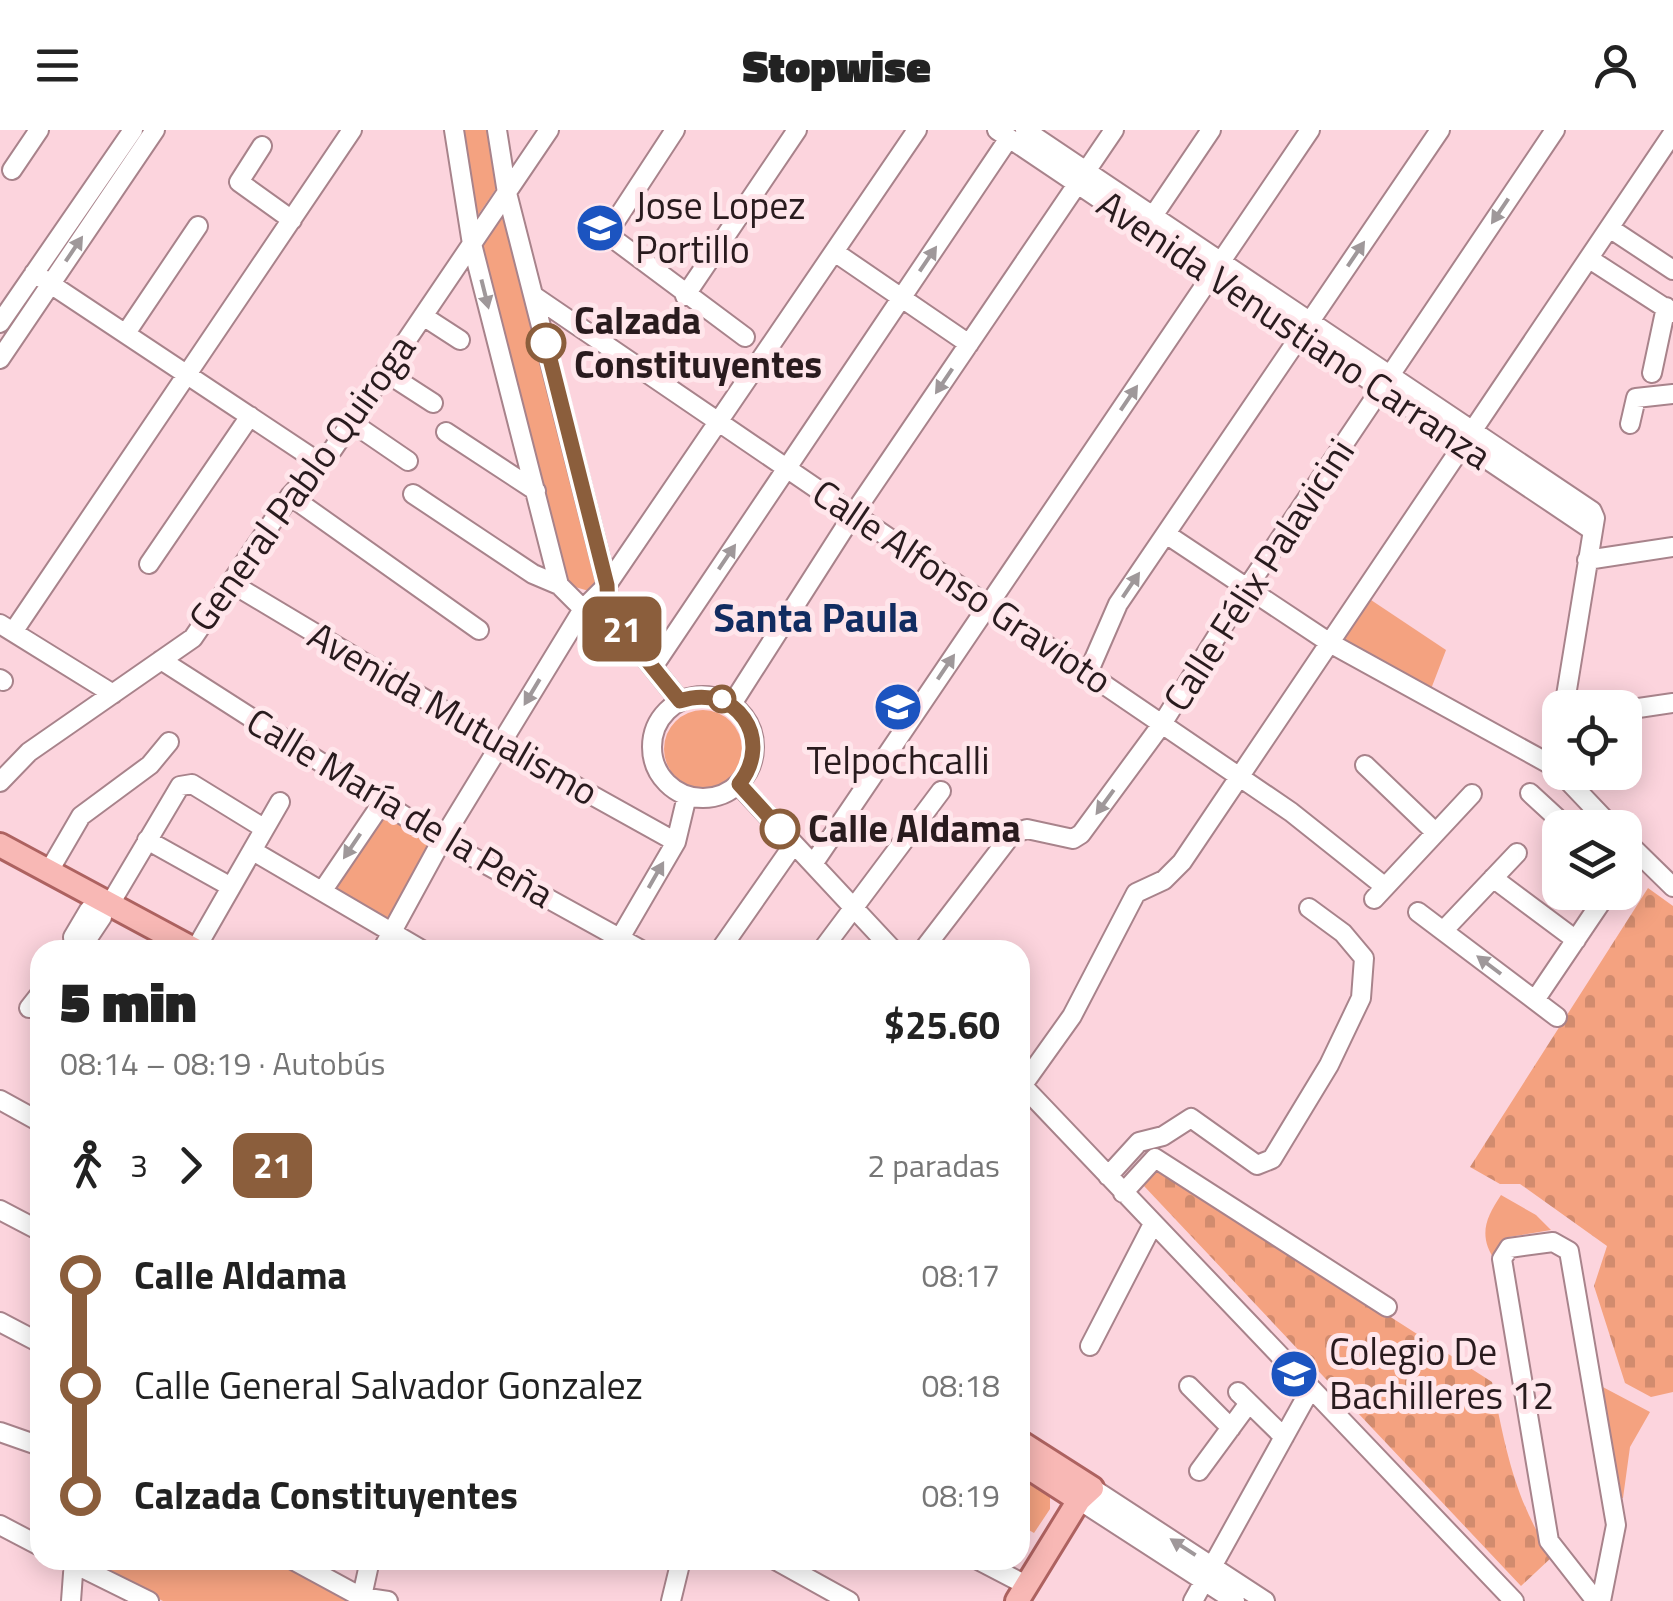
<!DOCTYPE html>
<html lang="es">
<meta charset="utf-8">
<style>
:root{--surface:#fff;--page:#f2f2f2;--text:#222;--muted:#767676}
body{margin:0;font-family:"Titillium Web",sans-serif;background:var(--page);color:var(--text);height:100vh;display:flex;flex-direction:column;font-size:38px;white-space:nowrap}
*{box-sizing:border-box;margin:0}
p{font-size:32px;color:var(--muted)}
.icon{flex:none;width:55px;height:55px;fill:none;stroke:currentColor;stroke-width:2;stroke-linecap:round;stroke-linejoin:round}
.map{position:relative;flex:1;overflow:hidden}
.side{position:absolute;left:30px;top:810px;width:1000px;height:630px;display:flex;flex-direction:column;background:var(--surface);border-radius:30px;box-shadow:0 5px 25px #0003}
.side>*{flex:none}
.badge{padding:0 20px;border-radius:15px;font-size:35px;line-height:65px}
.tools{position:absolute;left:1542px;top:560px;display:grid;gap:20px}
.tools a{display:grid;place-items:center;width:100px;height:100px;border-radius:20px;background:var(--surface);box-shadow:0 5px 25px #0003;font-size:50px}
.map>.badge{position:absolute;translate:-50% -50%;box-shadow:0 0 0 5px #fff}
.legs{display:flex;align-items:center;gap:15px;height:110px;padding:0 30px;font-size:32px}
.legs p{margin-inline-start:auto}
.head{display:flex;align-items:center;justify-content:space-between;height:170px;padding:0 30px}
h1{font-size:55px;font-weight:800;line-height:75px}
ul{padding:0 30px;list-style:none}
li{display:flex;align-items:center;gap:35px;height:110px;font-size:38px}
li i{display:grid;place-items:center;width:15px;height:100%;margin:0 12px;background:currentColor}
li i::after{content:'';width:25px;height:25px;margin:-12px;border:8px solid;border-radius:50%;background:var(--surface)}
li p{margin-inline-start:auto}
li:first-child i{background:linear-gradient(#0000 50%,currentColor 0)}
li:last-child i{background:linear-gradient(currentColor 50%,#0000 0)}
header{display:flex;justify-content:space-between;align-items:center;height:130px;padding:0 30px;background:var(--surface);font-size:45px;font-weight:800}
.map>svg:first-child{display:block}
.green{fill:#f4a280}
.cemetery{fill:url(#cemetery-stones)}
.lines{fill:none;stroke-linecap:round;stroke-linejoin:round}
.minor-casing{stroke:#a8838b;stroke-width:22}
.major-casing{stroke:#ad6260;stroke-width:28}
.minor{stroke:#fff;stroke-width:18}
.major{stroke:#f8b8b5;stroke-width:22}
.oneway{fill:#9f989a}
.line-1-casing{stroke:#fff;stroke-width:22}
.line-1{stroke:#8b5e3c;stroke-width:15}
.stop-1-dot{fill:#fff;stroke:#8b5e3c;stroke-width:5}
.labels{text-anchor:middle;stroke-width:10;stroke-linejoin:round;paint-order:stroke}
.poi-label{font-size:38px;fill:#291b1e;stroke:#ffe6eb;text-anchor:start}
.stop-label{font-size:38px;font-weight:bold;fill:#291b1e;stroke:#ffe6eb;text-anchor:start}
.street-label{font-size:38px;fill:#291b1e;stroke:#ffe6eb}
.neighbourhood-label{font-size:40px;font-weight:bold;fill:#112c61;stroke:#ffe6eb}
</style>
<header><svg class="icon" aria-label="menu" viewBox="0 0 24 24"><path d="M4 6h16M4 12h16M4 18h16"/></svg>Stopwise<svg class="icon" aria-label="person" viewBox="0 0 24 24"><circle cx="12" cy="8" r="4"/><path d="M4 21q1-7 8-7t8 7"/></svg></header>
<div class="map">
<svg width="1673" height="1471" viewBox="0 0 1673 1471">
<defs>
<pattern id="cemetery-stones" width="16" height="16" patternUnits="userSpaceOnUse" patternTransform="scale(2.5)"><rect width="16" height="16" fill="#f4a280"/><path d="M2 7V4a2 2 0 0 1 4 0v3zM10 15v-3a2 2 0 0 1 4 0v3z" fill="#d18b6e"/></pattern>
</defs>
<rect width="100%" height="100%" fill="#fcd4dd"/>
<path class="green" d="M461,0H490L498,56L474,91Z
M503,81L600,444L589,461L568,455L479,117Z
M1368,468L1446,520L1431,559L1341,507Z
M664 619a39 39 0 1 1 78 0a39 39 0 1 1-78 0Z
M380,683L432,713L387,792L334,761Z
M1501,1065L1536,1085L1551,1100L1509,1107L1511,1115L1496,1132C1478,1106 1485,1089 1501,1065Z
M1599,1255L1650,1282L1630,1317L1623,1368L1615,1369Z
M1020,1343L1050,1362V1379L1034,1403L1020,1395Z
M80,1430H277L353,1471H163Z"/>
<path class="cemetery" d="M1648,758L1673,776V1262L1651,1267L1625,1253L1594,1156L1607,1116L1520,1054H1500L1470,1037Z
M1155,1036L1492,1252C1506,1320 1514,1368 1552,1427L1521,1456L1144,1056Z"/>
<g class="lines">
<g class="minor-casing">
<path id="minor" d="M454,0L472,114L559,455L583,479L591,480
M497,0L507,63L607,455L608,482L680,571
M675,0L607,104L745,207
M997,0L1592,400
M1025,0L1592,381L1595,388L1564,578
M262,16L239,52L292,90
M12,40L39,0
M1153,86L1211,0
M1611,99L1673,140
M836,123L969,214
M1591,130L1673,183
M34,143L320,333
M534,166L1291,682L1384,756
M685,166L797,0
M423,186L460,210
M0,193L133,0
M126,203L198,96
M0,229L155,0
M385,242L433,273
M1652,243L1666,177
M351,292L408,331
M1630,294L1636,268L1673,264
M446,302L536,361
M413,364L533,444L559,455
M290,366L479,500
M1166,404L1330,513L1555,637L1613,698
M1587,430L1673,417
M149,434L250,286
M231,453L500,614L676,712
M0,494L113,564
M13,502L352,0
M161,530L442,710L641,820
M653,537L1009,8
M1088,543L1118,474L1440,0
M0,549L3,551
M652 617a51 51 0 1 1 102 0a51 51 0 1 1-102 0Z
M732,574L854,383L1114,0
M1625,580L1673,573
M1365,635L1435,702
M1555,637L1560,603
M0,652L29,622L193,508L290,366L333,319L549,0
M739,655L893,820
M1530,663L1568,698
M147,710L224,753
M1625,710L1673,757
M253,721L422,820
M813,734L1310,0
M49,741L81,686L150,635L169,612
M1493,748L1576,810
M323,760L382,673
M1374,769L1472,664
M110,774L180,656L192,654L257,694
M1418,782L1557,887
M1443,801L1517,723
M74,817L73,807L89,780
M72,820L84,814L102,787
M195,820L280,672
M382,820L442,710L583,479L607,455L917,0
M613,820L676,712L687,666
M720,820L794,714
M822,820L941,661
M923,820L1012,704L1027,699L1073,709L1081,704L1162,594L1247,458L1555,0
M1535,870L1608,762
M29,878L40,864
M1020,953L1514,1471
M1022,956L1072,886L1136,763L1164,750L1182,732L1673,3
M0,970L40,992
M1108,1046L1139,1012L1163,1006L1191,988L1257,1035L1272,1029L1329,935L1361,868L1364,828L1343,803L1309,778
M1123,1063L1155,1028L1387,1177
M0,1080L40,1101
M0,1192L40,1213
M1090,1216L1153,1094
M1189,1256L1231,1298
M1238,1262L1284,1307
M0,1302L40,1316
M1199,1341L1249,1273
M1092,1358L1265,1471
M1079,1370L1235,1471
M0,1395L40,1416
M66,1430L149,1471
M293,1430L361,1467L388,1471
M775,1430L849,1471
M978,1430L1026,1455
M71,1471L74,1430
M361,1471L370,1430
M671,1471L681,1430
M1193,1471L1310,1260
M1596,1471L1549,1411L1502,1129L1509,1118L1553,1112L1569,1121L1616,1395L1601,1471"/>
</g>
<g class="major-casing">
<path id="major" d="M0,715L195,820
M1020,1332L1079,1370
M1017,1471L1079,1370L1092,1358L1020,1312"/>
</g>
<use href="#minor" class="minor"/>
<use href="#major" class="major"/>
</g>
<defs><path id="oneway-solid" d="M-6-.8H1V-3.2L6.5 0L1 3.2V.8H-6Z" transform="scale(2.5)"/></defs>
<g class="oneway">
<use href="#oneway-solid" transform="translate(1500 81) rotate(124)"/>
<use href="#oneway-solid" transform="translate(74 119) rotate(-56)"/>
<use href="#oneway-solid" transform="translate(1356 124) rotate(-56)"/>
<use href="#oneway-solid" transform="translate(928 129) rotate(-56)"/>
<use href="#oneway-solid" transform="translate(485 164) rotate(76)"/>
<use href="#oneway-solid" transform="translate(944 251) rotate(124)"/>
<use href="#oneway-solid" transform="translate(1129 268) rotate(-56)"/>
<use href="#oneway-solid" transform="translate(727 427) rotate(-56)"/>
<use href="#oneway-solid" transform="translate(1131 455) rotate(-56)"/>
<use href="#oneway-solid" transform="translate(946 537) rotate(-56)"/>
<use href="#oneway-solid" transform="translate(532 562) rotate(121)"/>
<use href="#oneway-solid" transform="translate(1105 672) rotate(126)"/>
<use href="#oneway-solid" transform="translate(352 716) rotate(124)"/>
<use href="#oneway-solid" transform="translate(656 745) rotate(-60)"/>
<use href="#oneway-solid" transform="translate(1489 835) rotate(-143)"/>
<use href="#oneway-solid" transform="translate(1183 1417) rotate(-147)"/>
</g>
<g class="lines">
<g class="line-1-casing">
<path id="line-1" d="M546,213L607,455L608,482L680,571C736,552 775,609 739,654L780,699"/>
</g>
<use href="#line-1" class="line-1"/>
</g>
<defs>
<g id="school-disc" transform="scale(2.5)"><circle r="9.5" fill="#1c54c0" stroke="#ffe6eb"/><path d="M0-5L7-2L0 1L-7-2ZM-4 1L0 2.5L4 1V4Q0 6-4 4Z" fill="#fff"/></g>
<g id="university-disc" transform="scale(2.5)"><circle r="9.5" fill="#1c54c0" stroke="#ffe6eb"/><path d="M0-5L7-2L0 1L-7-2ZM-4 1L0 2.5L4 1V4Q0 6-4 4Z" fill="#fff"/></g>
</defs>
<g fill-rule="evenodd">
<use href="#school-disc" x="600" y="98"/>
<use href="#school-disc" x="898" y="577"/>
<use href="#university-disc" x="1294" y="1244"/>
</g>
<g class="stop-1-dot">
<circle cx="546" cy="213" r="18"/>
<circle cx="722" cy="569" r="12"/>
<circle cx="780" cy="699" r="18"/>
</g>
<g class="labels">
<g class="poi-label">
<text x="635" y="89">Jose Lopez<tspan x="635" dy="44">Portillo</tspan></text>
<text x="898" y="644" text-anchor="middle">Telpochcalli</text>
<text x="1329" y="1235">Colegio De<tspan x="1329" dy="44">Bachilleres 12</tspan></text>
</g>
<g class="stop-label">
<text x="574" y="204">Calzada<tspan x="574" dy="44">Constituyentes</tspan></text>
<text x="808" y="712">Calle Aldama</text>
</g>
<g class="street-label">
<text transform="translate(1294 200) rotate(34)" y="13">Avenida Venustiano Carranza</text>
<text transform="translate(302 353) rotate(-54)" y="13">General Pablo Quiroga</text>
<text transform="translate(1259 445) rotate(-57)" y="13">Calle Félix Palavicini</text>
<text transform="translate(962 457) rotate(34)" y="13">Calle Alfonso Gravioto</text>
<text transform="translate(453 584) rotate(30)" y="13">Avenida Mutualismo</text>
<text transform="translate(400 678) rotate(31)" y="13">Calle María de la Peña</text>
</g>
<g class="neighbourhood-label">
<text x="816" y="502">Santa Paula</text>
</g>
</g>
</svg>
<div class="tools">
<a><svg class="icon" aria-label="locate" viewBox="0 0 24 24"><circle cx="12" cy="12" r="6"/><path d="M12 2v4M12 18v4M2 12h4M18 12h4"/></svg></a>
<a><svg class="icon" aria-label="layers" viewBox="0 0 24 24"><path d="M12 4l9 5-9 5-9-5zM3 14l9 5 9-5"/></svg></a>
</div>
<b class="badge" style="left:622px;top:499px;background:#8b5e3c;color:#fff">21</b>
<section class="side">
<div class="head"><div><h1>5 min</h1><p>08:14 – 08:19 · Autobús</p></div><b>$25.60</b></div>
<div class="legs"><svg class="icon" aria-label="walk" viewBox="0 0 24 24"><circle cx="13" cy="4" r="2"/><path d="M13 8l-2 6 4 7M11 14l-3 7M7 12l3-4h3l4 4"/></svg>3<svg class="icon" aria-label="forward" viewBox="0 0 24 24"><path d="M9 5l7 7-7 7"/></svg><b class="badge" style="background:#8b5e3c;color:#fff">21</b><p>2 paradas</p></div>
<ul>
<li><i style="color:#8b5e3c"></i><b>Calle Aldama</b><p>08:17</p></li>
<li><i style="color:#8b5e3c"></i><span>Calle General Salvador Gonzalez</span><p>08:18</p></li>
<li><i style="color:#8b5e3c"></i><b>Calzada Constituyentes</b><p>08:19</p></li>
</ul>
</section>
</div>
